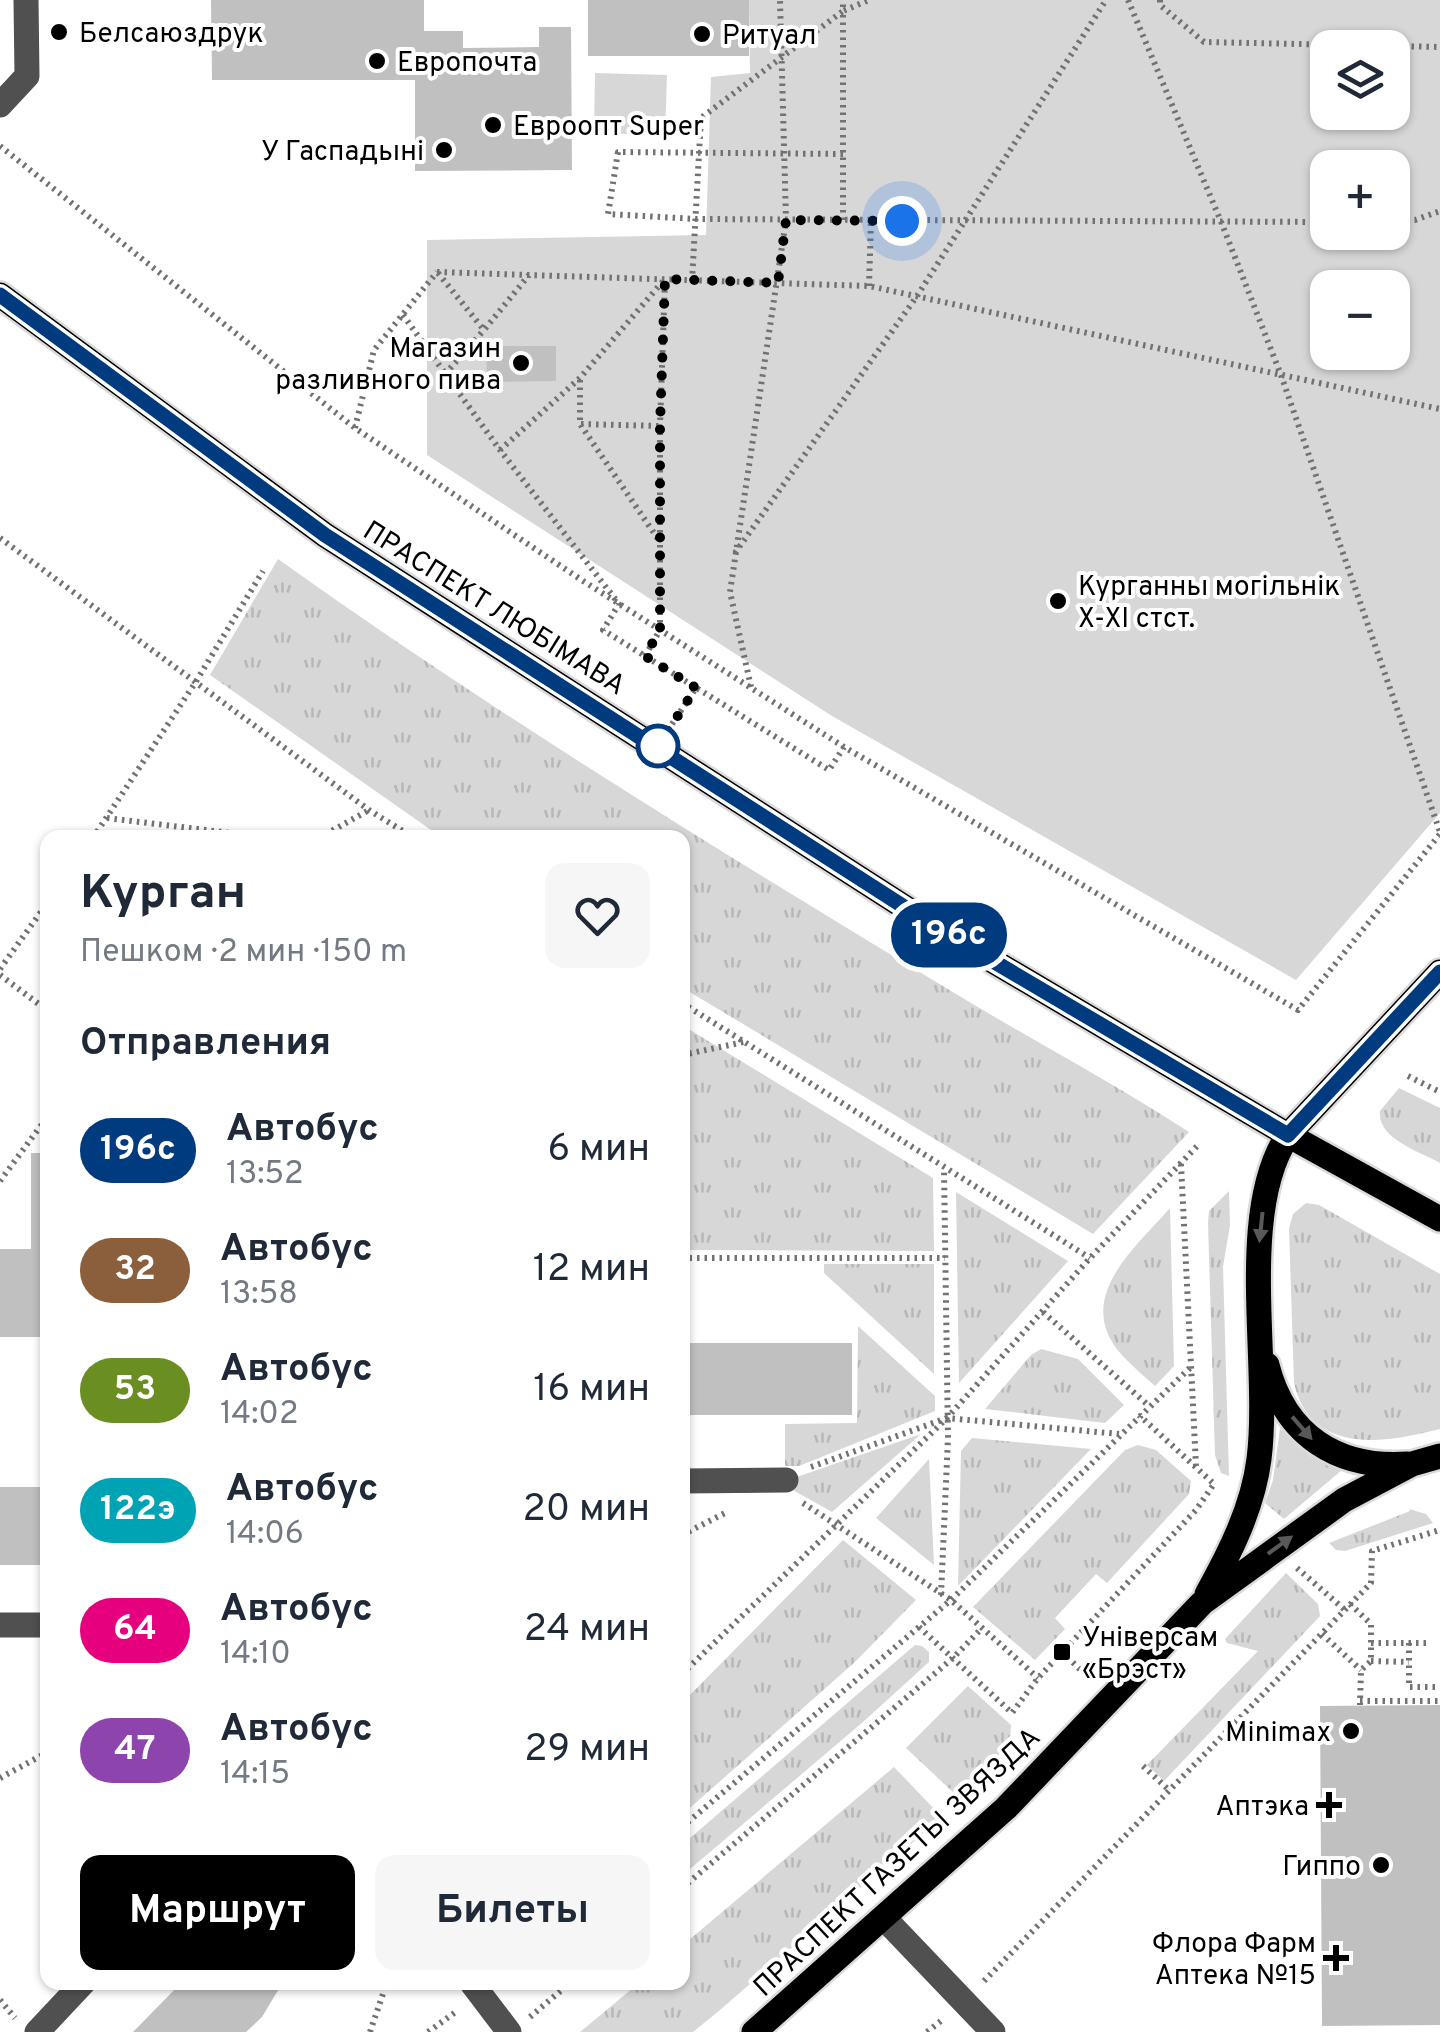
<!DOCTYPE html>
<html lang="ru">
<meta charset="utf-8">
<style>
:root{--surface:#fff;--page:#f6f6f7;--text:#1f2937;--muted:#747a83;--accent:#000}
body{margin:0;font-family:Overpass,sans-serif;background:var(--page);color:var(--text);height:100vh;display:flex;flex-direction:column;font-size:38px;white-space:nowrap}
*{box-sizing:border-box;margin:0}
p{font-size:32px;color:var(--muted)}
.icon{flex:none;width:55px;height:55px;fill:none;stroke:currentColor;stroke-width:2;stroke-linecap:round;stroke-linejoin:round}
.map{position:relative;flex:1;overflow:hidden}
.side{position:absolute;left:40px;top:830px;width:650px;height:1160px;display:flex;flex-direction:column;background:var(--surface);border-radius:20px;box-shadow:0 2px 8px #0004}
.side>*{flex:none}
.badge{padding:0 20px;border-radius:32px;font-size:35px;line-height:65px}
.buttons{position:absolute;left:1310px;top:30px;display:grid;gap:20px}
.buttons a{display:grid;place-items:center;width:100px;height:100px;border-radius:20px;background:var(--surface);box-shadow:0 2px 8px #0004;font-size:50px}
.you{position:absolute;width:50px;height:50px;margin:-25px;border:8px solid #fff;border-radius:50%;background:#1a73e8;box-shadow:0 0 0 15px #1a73e833}
.map>.badge{position:absolute;translate:-50% -50%;box-shadow:0 0 0 5px #fff}
h2{padding:0 40px;font-size:38px;line-height:90px}
.round{display:grid;place-items:center;flex:none;width:105px;height:105px;border-radius:20px;background:var(--page)}
.head{display:flex;align-items:center;justify-content:space-between;height:170px;padding:0 40px}
h1{font-size:48px;font-weight:700;line-height:75px}
.button{display:flex;gap:20px;margin-top:auto;padding:20px 40px}
.button a{flex:1;height:115px;border-radius:20px;background:var(--accent);color:#fff;font-size:40px;font-weight:700;line-height:115px;text-align:center}
.button a+a{background:var(--page);color:var(--text)}
ul{padding:0;list-style:none}
li{display:flex;align-items:center;gap:30px;height:120px;padding:0 40px}
li div{flex:1}
li b{display:block;font-size:38px}
li em{font-style:normal}
li .badge{min-width:110px;font-weight:700;text-align:center}
.map>svg:first-child{display:block}
.grass{fill:url(#grass-tufts)}
.park{fill:#d7d7d7;fill-rule:evenodd}
.building{fill:#c0c0c0}
.lines{fill:none;stroke-linecap:round;stroke-linejoin:round}
.major-casing{stroke:#dbdbdb;stroke-width:30}
.path{stroke:#727272;stroke-width:6;stroke-dasharray:2.5 5;stroke-linecap:butt}
.minor{stroke:#505050;stroke-width:25}
.major{stroke:#000;stroke-width:25}
.oneway{fill:#595959}
.line-casing{stroke:#fff;stroke-width:22}
.line{stroke:#003b80;stroke-width:15}
.walk{stroke:#000;stroke-width:10;stroke-dasharray:0 18}
.poi-dot{fill:#000;stroke:#fff;stroke-width:4}
.stop-dot{fill:#fff;stroke:#003b80;stroke-width:5}
.labels{text-anchor:middle;stroke-width:8;stroke-linejoin:round;paint-order:stroke}
.poi-label{font-size:28px;fill:#000;stroke:#fff;text-anchor:start}
.street-label{font-size:28px;fill:#000;stroke:#fff}
</style>
<div class="map">
<svg width="1440" height="2032" viewBox="0 0 1440 2032">
<defs>
<pattern id="grass-tufts" width="24" height="20" patternUnits="userSpaceOnUse" patternTransform="scale(2.5)"><rect width="24" height="20" fill="#d7d7d7"/><path d="M3 7l-1-3M5 7V3M7 7l1-3M15 17l-1-3M17 17v-4M19 17l1-3" fill="none" stroke="#b7b7b7"/></pattern>
</defs>
<rect width="100%" height="100%" fill="#fff"/>
<path class="grass" d="M278,559C498,716 729,857 961,997C1036,1042 1115,1084 1189,1132L1093,1234L683,988L682,838L441,837L210,675Z
M682,1025L933,1178L934,1251L683,1250Z
M1399,1088L1440,1108V1163C1419,1151 1377,1139 1380,1111Z
M1229,1191L1230,1225L1223,1267L1229,1476L1221,1473L1215,1455L1208,1223L1209,1211Z
M956,1192L1068,1261L959,1383Z
M1306,1203L1319,1205L1440,1274V1429C1385,1443 1311,1456 1294,1383L1289,1228L1293,1214Z
M1170,1208L1174,1366L1155,1386C1142,1374 1127,1362 1116,1348C1077,1294 1137,1246 1170,1208Z
M824,1264H934V1374L824,1273Z
M858,1326L935,1396V1411L799,1466H785V1424L857,1423Z
M1041,1349L1078,1359L1124,1405L1105,1423L985,1409L1031,1355Z
M1280,1428L1310,1456L1342,1470L1284,1519L1265,1503L1273,1480Z
M921,1434L832,1512L791,1489V1479Z
M972,1438L1091,1449L958,1586L961,1451Z
M1138,1445L1156,1450L1191,1481L1189,1494L1107,1583L1096,1574L1055,1618L1065,1629L1035,1660L973,1607L1125,1450Z
M929,1459L934,1565L876,1518Z
M1409,1509L1426,1514L1433,1523L1345,1551L1336,1550L1329,1543L1410,1511Z
M843,1540L916,1600L855,1662L683,1814V1702Z
M1286,1573L1318,1604L1320,1616L1164,1781L1147,1765L1258,1651L1227,1643L1225,1639Z
M915,1645L922,1646L929,1652V1662L863,1722L683,1875V1844Z
M968,1686L1011,1725L1010,1741L969,1793L956,1795L906,1748Z
M894,1767L942,1817L720,2010L693,2032H580L639,1983L682,1982L683,1945Z"/>
<path class="park" d="M749,0H1440V813L1296,980L832,716L427,455V240L706,235L711,77L750,73ZM1328,48H1392V112H1328ZM1328,168H1392V232H1328ZM1328,288H1392V352H1328Z
M595,73L667,75L665,135L594,133Z"/>
<path class="building" d="M211,0H424V31H463V48L539,47V27H571L572,170L415,171V80H212Z
M588,0H749V56H588Z
M486,346H556V381L487,382Z
M31,1153H48V1337H0V1249H31Z
M682,1343H852V1415H682Z
M0,1487H48V1565H0Z
M1440,1705V2025L1322,2026L1320,1706Z
M182,1982H283L262,2017L246,2032H133Z"/>
<g class="lines">
<g class="major-casing">
<path id="major" d="M0,295L325,535L937,928L1288,1135L1440,1219
M1267,1365C1285,1436 1338,1469 1408,1464
M1207,1594C1230,1553 1253,1507 1259,1459C1271,1365 1236,1213 1288,1135L1440,972
M754,2032L1006,1808L1202,1603L1344,1500L1412,1464L1440,1456"/>
</g>
<path class="path" d="M1128,0L1222,224L1281,375L1440,832
M1160,0V5L1204,42L1440,47
M0,146L355,428L580,579L844,747L1298,1010L1440,834
M843,154L618,152L608,214L696,219L1328,222
M843,220V11L869,0
M1392,221L1415,220L1440,211
M437,272L869,286L1440,409
M438,273L484,330L529,275
M692,281L701,118L843,11V0
M869,286L871,220
M403,315L500,450L619,604L603,630L829,770L844,747
M445,374L484,330
M580,380V424L660,542
M581,424L660,426
M355,428L374,350L437,272
M500,450L580,378L664,280
M0,538L369,810L414,838
M735,553L917,296L1106,0
M645,656L660,630V426L665,279
M751,687L730,592L786,220L780,0
M672,724L696,688
M107,818L272,838
M93,838L195,683L263,571
M319,838L369,810
M0,969L48,902
M0,975L48,1011
M682,1003L1090,1258
M682,1055L744,1042
M1408,1076L1440,1092
M1181,1164L1196,1466
M0,1181L48,1116
M682,1258H945
M1043,1312L1148,1405
M811,1467L947,1418L1119,1434
M803,1503L951,1600L1038,1678
M682,1535L727,1512
M1297,1568L1345,1610
M941,1595L948,1438L944,1169
M1350,1604L1371,1624V1661L1361,1670L1360,1705
M919,1627L1012,1713L1038,1678L1196,1510L1214,1484L1139,1415
M1322,1634L1361,1670
M1371,1643H1427
M1409,1643V1687H1440
M1062,1652L1090,1679
M1371,1661L1409,1662
M682,1674L947,1418L1090,1258L1200,1143
M1360,1701H1440
M1143,1766L1170,1791
M0,1778L48,1752
M682,1827L951,1600L1193,1365
M682,1888L953,1658L982,1628
M984,1981L1371,1583L1372,1551L1440,1530
M0,2000L15,2018
M530,2017L571,1982
M370,2032L387,1982
M428,2032L457,2011
M927,2032L942,2020"/>
<path class="minor" d="M0,105L27,76L26,0
M682,1481L786,1480
M0,1625H48
M884,1918L993,2032
M471,1982L509,2032
M37,2032L84,1982"/>
<use href="#major" class="major"/>
</g>
<defs><path id="oneway-solid" d="M-6-.8H1V-3.2L6.5 0L1 3.2V.8H-6Z" transform="scale(2.5)"/></defs>
<g class="oneway">
<use href="#oneway-solid" transform="translate(1261 1227) rotate(96)"/>
<use href="#oneway-solid" transform="translate(1302 1428) rotate(49)"/>
<use href="#oneway-solid" transform="translate(1280 1545) rotate(-36)"/>
</g>
<g class="lines">
<g class="line-casing">
<path id="line" d="M0,295L325,535L937,928L1288,1135L1440,972"/>
</g>
<use href="#line" class="line"/>
<path class="walk" d="M658,746L696,688L645,656L660,630V426L665,279L778,283L786,220L902,221"/>
</g>
<g class="poi-dot">
<circle cx="59" cy="32" r="10"/>
<circle cx="702" cy="34" r="10"/>
<circle cx="377" cy="61" r="10"/>
<circle cx="493" cy="125" r="10"/>
<circle cx="444" cy="150" r="10"/>
<circle cx="521" cy="363" r="10"/>
<circle cx="1058" cy="601" r="10"/>
<rect x="1052" y="1642" width="20" height="20" rx="5"/>
<circle cx="1351" cy="1731" r="10"/>
<path d="M1324 1790h10v10h10v10h-10v10h-10v-10h-10v-10h10z"/>
<circle cx="1381" cy="1865" r="10"/>
<path d="M1331 1943h10v10h10v10h-10v10h-10v-10h-10v-10h10z"/>
</g>
<circle class="stop-dot" cx="658" cy="746" r="20"/>
<g class="labels">
<g class="poi-label">
<text x="79" y="42">Белсаюздрук</text>
<text x="722" y="44">Ритуал</text>
<text x="397" y="71">Европочта</text>
<text x="513" y="135">Евроопт Super</text>
<text x="424" y="160" text-anchor="end">У Гаспадынi</text>
<text x="501" y="357" text-anchor="end">Магазин<tspan x="501" dy="32">разливного пива</tspan></text>
<text x="1078" y="595">Курганны могільнік<tspan x="1078" dy="32">Х-ХI стст.</tspan></text>
<text x="1082" y="1646">Універсам<tspan x="1082" dy="32">«Брэст»</tspan></text>
<text x="1331" y="1741" text-anchor="end">Minimax</text>
<text x="1309" y="1815" text-anchor="end">Аптэка</text>
<text x="1361" y="1875" text-anchor="end">Гиппо</text>
<text x="1316" y="1952" text-anchor="end">Флора Фарм<tspan x="1316" dy="32">Аптека №15</tspan></text>
</g>
<g class="street-label">
<text transform="translate(495 607) rotate(32)" y="10">ПРАСПЕКТ ЛЮБІМАВА</text>
<text transform="translate(896 1861) rotate(-43)" y="10">ПРАСПЕКТ ГАЗЕТЫ ЗВЯЗДА</text>
</g>
</g>
</svg>
<div class="buttons">
<a><svg class="icon" aria-label="layers" viewBox="0 0 24 24"><path d="M12 4l9 5-9 5-9-5zM3 14l9 5 9-5"/></svg></a>
<a>+</a>
<a>−</a>
</div>
<div class="you" style="left:902px;top:221px"></div>
<b class="badge" style="left:949px;top:935px;background:#003b80;color:#fff">196с</b>
<section class="side">
<div class="head"><div><h1>Курган</h1><p>Пешком · 2 мин · 150 m</p></div><a class="round"><svg class="icon" aria-label="heart" viewBox="0 0 24 24"><path d="M12 20l-8-8c-3-5 5-10 8-4 3-6 11-1 8 4z"/></svg></a></div>
<h2>Отправления</h2>
<ul>
<li><span class="badge" style="background:#003b80;color:#fff">196с</span><div><b>Автобус</b><p>13:52</p></div><em>6 мин</em></li>
<li><span class="badge" style="background:#8b5e3c;color:#fff">32</span><div><b>Автобус</b><p>13:58</p></div><em>12 мин</em></li>
<li><span class="badge" style="background:#6b8e23;color:#fff">53</span><div><b>Автобус</b><p>14:02</p></div><em>16 мин</em></li>
<li><span class="badge" style="background:#00a3b4;color:#fff">122э</span><div><b>Автобус</b><p>14:06</p></div><em>20 мин</em></li>
<li><span class="badge" style="background:#e6007e;color:#fff">64</span><div><b>Автобус</b><p>14:10</p></div><em>24 мин</em></li>
<li><span class="badge" style="background:#8e44ad;color:#fff">47</span><div><b>Автобус</b><p>14:15</p></div><em>29 мин</em></li>
</ul>
<div class="button"><a>Маршрут</a><a>Билеты</a></div>
</section>
</div>
